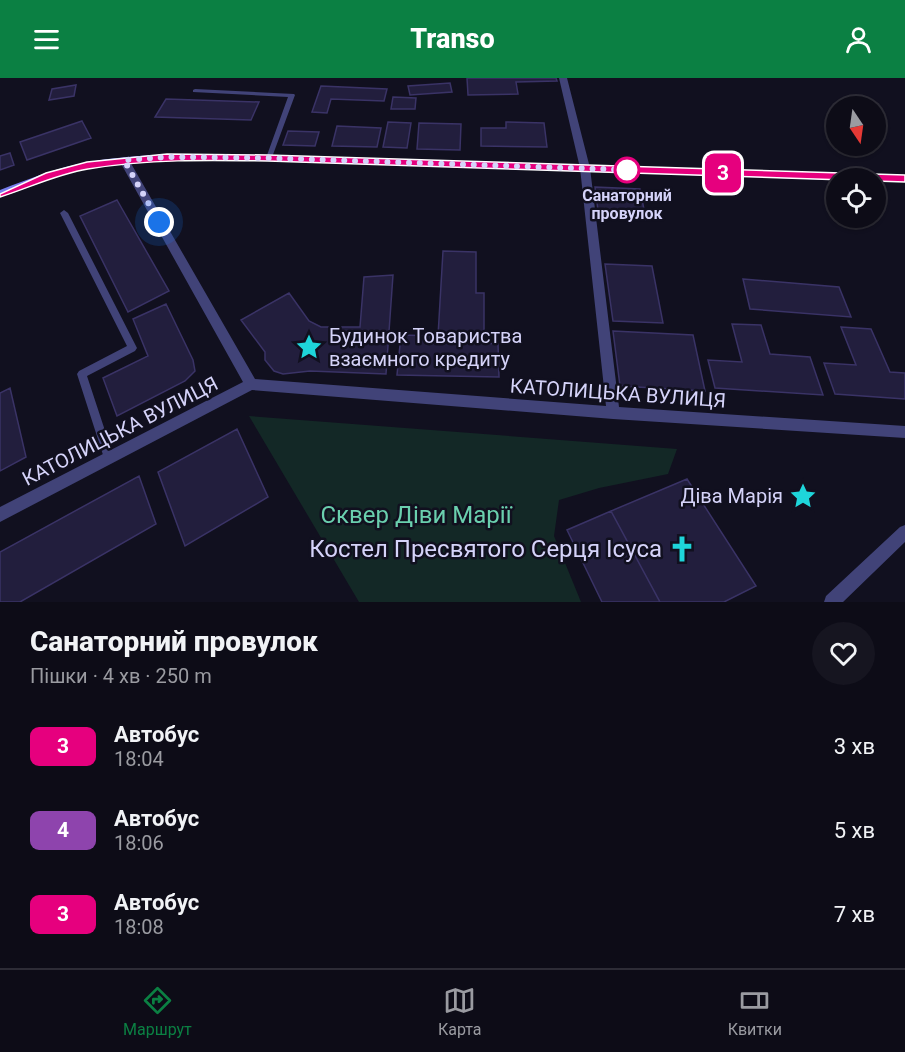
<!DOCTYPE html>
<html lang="uk">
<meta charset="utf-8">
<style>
:root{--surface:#0d0c17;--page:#161520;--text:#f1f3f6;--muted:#9a9ba1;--line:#2d2c36;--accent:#0b8043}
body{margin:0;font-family:Roboto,sans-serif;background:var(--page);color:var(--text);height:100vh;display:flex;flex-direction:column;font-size:22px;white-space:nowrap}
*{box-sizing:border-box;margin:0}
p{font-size:20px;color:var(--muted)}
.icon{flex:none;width:33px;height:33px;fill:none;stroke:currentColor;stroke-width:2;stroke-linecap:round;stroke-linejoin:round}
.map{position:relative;height:524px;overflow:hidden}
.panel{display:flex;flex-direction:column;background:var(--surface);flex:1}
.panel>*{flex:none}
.badge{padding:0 12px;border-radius:9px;font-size:21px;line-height:39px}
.needle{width:39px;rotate:167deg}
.buttons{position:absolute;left:826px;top:18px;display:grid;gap:12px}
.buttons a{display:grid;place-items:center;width:60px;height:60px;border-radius:50%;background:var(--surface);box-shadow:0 2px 4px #0004,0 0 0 2px var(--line);font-size:30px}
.you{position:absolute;width:30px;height:30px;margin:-15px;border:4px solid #fff;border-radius:50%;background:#1a73e8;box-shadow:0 0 0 9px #1a73e833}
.map>.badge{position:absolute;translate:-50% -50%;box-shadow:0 0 0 3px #fff}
.round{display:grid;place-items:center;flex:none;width:63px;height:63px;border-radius:32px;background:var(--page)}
.overview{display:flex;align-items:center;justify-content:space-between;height:102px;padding:0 30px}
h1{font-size:28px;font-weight:800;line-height:45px}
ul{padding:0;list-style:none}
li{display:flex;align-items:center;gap:18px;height:84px;padding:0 30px}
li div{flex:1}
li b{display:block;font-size:22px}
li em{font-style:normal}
li .badge{min-width:66px;font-weight:700;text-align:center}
header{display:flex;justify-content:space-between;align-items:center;height:78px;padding:0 30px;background:var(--accent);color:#fff;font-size:27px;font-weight:800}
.tabs{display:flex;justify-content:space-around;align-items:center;height:84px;border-top:2px solid var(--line);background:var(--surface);font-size:16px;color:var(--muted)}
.tabs a{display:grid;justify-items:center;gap:3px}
.tabs .current{color:var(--accent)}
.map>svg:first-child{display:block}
.green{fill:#132826}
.building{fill:#221e3d;stroke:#3a3366;stroke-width:1.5}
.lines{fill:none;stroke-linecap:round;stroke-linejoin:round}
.lane{fill:#414378;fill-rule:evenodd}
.street{fill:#414378;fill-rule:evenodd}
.secondary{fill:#777dec;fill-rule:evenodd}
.line{fill:#e6007e;stroke:#fff;stroke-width:1.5}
.walk{stroke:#d5d3f9;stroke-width:6;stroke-dasharray:0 10.8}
.stop-dot{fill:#fff;stroke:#e6007e;stroke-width:3}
.labels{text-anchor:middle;stroke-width:5;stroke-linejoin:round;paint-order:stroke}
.far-stop-label{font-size:16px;font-weight:bold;fill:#d5d3f9;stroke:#11101f}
.poi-label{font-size:20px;fill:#d5d3f9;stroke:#11101f;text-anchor:start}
.street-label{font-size:20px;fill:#d5d3f9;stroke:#11101f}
.near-park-label{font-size:24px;fill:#6acfae;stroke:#11101f}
.near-poi-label{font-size:24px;fill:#d5d3f9;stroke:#11101f;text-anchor:end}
</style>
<header><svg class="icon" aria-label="menu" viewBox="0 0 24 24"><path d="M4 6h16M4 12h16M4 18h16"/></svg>Transo<svg class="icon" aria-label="person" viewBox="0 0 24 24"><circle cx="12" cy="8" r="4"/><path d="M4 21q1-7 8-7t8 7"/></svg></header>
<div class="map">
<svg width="905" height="524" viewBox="0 0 905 524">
<rect width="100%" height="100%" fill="#11101f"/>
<path class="green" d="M249,338L677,371L668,396L599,410L559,422L554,458L581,524H359Z"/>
<path class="building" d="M467,0H556L557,3L516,4L518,16L468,17Z
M450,5L452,14L410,17L408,8Z
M76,7L74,18L49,22L52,11Z
M321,8L387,11L384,23L331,21L327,35L312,34Z
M393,19L416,20L415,31H391Z
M166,21L259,24L251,42L155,39Z
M82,43L91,60L27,82L20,64Z
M388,44L411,45L407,70L383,69Z
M506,44L544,45L547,69L481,68V50H506Z
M419,45L461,46L460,72L417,71Z
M337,48L381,50L377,69L332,68Z
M288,53L319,54L315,68L283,67Z
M10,75L14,87L0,92V78Z
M595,109L640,111L646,142L599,140Z
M117,122L169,213L128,234L80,138Z
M443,173L476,174V215H484V265L498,266L499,299L397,297L401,257L438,258Z
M605,186L652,188L663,245L613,243Z
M393,197L386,296L310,293L283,296L274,293L265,282V274L241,242L289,215L309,243L321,249H360L364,199Z
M743,201L839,209L851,239L750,231Z
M166,226L193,282L195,293L185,303L117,338L103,300L148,278L133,241Z
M732,246L761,247L770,276L810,279L823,317L715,310L708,282L742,284Z
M841,249L871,251L890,294L905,295V321L835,316L824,285L856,287Z
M613,253L693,257L705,313L620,308Z
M10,310L26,379L0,393V315Z
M237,351L268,419L185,468L158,394Z
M139,398L156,446L20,524H0V474Z
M687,401L756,508L724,524H660L611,433Z
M611,433L660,524H602L567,452Z"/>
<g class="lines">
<path class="lane" d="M195,11L294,16L295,17L271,82H267L266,80L288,19L193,14V12Z
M64,132L68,135L137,270L135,273L87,298L114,380L113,384L109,385L105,384L104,380L77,296L79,293L127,268L60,135Z"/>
<path class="street" d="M559,0H567L590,90L619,329L905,348V360L613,341L252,312L0,444V429L243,304L119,82L124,79L129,82L255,301L606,328L580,90Z
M905,447V464L843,524H824L826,518L900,449Z"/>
<path class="secondary" d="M223,76L905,98V104L876,103V100H837V102L269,83C209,82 147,79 88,90C57,96 30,110 0,119V112C29,101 58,89 89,84C133,76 179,76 223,76Z"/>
</g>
<path class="line" d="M167,76L268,77L905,97V104L268,83C208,82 148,81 88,91C57,96 29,110 0,119V116L46,95L87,84Z"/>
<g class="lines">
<path class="walk" d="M159,144L124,82L167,79L268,80L631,92H627"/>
</g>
<defs>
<g id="sight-bare" transform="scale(2.07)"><path d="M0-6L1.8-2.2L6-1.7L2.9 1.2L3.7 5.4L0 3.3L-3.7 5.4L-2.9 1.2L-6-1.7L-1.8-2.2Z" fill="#1ed5da" stroke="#11101f" stroke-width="2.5" paint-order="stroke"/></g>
<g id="church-bare" transform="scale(2.07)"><path d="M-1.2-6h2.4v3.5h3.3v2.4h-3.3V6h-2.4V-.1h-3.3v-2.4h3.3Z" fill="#1ed5da" stroke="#11101f" stroke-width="2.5" paint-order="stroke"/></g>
</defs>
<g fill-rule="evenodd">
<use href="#sight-bare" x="309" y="269"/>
<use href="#sight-bare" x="803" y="418"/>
<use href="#church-bare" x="682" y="471"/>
</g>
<circle class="stop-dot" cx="627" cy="92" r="12"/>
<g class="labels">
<g class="far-stop-label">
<text x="627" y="123">Санаторний<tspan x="627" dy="18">провулок</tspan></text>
</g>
<g class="poi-label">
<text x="329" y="265">Будинок Товариства<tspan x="329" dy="23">взаємного кредиту</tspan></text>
<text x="783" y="425" text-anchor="end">Діва Марія</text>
</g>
<g class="street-label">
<text transform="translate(618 315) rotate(4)" y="7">КАТОЛИЦЬКА ВУЛИЦЯ</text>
<text transform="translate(120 353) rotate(-27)" y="7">КАТОЛИЦЬКА ВУЛИЦЯ</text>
</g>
<g class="near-park-label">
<text x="416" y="445">Сквер Діви Марії</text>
</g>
<g class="near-poi-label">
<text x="662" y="479">Костел Пресвятого Серця Ісуса</text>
</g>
</g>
</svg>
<div class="buttons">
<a><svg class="needle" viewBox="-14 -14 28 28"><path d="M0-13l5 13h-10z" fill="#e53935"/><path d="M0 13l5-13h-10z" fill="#9a9ba1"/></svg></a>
<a><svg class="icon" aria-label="locate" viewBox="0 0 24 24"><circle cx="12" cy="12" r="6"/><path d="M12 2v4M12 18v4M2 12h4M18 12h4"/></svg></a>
</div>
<div class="you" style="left:159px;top:144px"></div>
<b class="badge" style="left:723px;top:95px;background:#e6007e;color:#fff">3</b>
</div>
<section class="panel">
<div class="overview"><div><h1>Санаторний провулок</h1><p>Пішки · 4 хв · 250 m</p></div><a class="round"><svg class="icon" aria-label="heart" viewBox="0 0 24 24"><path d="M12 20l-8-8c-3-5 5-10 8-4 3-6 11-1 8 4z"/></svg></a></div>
<ul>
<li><span class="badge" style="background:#e6007e;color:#fff">3</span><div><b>Автобус</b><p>18:04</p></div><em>3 хв</em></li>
<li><span class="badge" style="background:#8e44ad;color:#fff">4</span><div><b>Автобус</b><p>18:06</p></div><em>5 хв</em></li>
<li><span class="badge" style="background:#e6007e;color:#fff">3</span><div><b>Автобус</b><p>18:08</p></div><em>7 хв</em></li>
</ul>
</section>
<nav class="tabs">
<a class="current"><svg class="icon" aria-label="directions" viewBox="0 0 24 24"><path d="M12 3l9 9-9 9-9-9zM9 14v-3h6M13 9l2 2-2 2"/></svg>Маршрут</a>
<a><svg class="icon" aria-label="map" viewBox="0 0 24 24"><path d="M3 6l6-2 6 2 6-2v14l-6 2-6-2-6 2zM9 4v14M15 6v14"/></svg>Карта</a>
<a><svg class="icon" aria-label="tickets" viewBox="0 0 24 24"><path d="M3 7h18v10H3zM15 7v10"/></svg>Квитки</a>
</nav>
